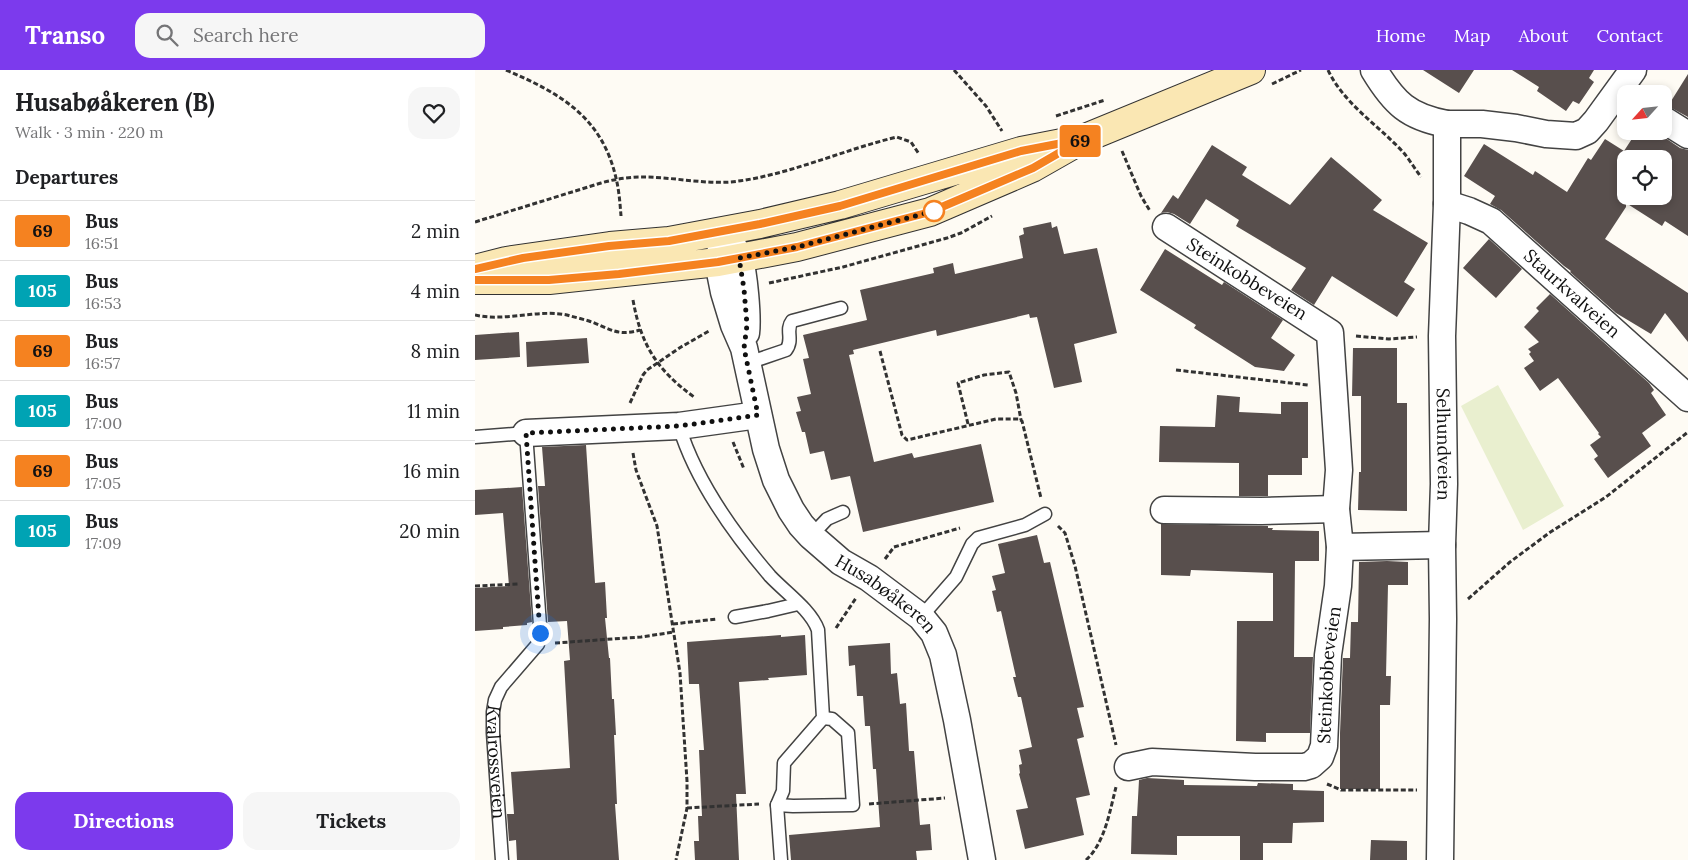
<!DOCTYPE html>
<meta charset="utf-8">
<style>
:root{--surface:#fff;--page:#f6f6f6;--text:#202124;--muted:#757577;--line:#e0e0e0;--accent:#7c3aed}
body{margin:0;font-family:Lora,serif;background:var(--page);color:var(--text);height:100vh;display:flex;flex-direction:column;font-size:19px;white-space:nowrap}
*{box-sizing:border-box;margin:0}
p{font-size:16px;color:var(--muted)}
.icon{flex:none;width:28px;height:28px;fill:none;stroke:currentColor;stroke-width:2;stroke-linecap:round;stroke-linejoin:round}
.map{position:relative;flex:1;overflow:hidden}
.drawer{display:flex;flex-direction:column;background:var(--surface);width:475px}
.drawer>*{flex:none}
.badge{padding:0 10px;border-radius:4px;font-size:18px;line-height:32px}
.needle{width:32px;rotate:243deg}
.fabs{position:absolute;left:1142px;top:15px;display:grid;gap:10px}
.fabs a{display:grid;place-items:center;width:55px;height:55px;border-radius:10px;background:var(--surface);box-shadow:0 2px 8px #0003;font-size:25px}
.you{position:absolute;width:25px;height:25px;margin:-12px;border:4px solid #fff;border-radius:50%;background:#1a73e8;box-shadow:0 0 0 8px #1a73e833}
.map>.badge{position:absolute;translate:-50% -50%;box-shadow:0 0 0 2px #fff}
h2{padding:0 15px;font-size:19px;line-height:45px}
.round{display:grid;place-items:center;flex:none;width:52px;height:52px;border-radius:15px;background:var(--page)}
.headline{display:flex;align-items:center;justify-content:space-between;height:85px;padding:0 15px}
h1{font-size:24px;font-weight:700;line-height:38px}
.primary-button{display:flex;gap:10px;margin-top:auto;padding:10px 15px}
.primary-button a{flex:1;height:58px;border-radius:15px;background:var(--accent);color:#fff;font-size:20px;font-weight:700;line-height:58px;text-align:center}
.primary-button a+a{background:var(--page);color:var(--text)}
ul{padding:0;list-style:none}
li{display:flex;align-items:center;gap:15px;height:60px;padding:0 15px;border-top:1px solid var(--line)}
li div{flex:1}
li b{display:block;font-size:19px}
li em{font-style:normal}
li .badge{min-width:55px;font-weight:700;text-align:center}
header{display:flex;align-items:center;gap:30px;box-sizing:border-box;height:70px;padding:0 25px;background:var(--accent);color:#fff}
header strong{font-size:24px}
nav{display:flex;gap:28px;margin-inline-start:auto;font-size:18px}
.search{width:350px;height:45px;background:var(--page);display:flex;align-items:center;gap:12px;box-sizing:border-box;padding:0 18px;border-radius:15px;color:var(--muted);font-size:19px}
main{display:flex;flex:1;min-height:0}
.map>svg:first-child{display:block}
.pitch{fill:#e9efcf}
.building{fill:#584f4d;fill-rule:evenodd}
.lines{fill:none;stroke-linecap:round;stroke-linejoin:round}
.lane-casing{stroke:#434343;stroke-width:15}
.street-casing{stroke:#434343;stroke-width:29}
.secondary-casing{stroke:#323232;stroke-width:30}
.path{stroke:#323232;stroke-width:3;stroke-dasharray:5 2.5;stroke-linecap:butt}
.lane{stroke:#fff;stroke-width:12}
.street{stroke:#fff;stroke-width:26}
.secondary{stroke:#fae7b3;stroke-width:28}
.line-casing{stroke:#fff;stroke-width:11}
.line{stroke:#f58220;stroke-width:8}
.walk{stroke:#101010;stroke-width:5;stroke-dasharray:0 9}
.stop-dot{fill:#fff;stroke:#f58220;stroke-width:2.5}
.labels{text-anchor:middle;stroke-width:5;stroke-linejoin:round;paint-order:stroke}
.street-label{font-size:18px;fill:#101010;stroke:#fff}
</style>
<header>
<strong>Transo</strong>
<div class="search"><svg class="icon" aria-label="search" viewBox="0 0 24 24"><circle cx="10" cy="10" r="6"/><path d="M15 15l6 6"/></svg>Search here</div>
<nav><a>Home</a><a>Map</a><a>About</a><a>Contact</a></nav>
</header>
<main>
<section class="drawer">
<div class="headline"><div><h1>Husabøåkeren (B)</h1><p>Walk · 3 min · 220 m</p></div><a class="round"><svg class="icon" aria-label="heart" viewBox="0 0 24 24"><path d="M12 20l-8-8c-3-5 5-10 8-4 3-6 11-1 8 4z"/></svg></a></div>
<h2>Departures</h2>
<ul>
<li><span class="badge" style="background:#f58220;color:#111">69</span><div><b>Bus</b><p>16:51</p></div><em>2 min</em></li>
<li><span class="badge" style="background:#00a3b4;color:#fff">105</span><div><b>Bus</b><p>16:53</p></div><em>4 min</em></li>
<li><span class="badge" style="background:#f58220;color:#111">69</span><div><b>Bus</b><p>16:57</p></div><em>8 min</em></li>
<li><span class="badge" style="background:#00a3b4;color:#fff">105</span><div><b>Bus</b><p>17:00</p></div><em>11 min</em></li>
<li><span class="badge" style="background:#f58220;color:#111">69</span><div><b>Bus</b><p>17:05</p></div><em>16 min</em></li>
<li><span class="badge" style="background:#00a3b4;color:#fff">105</span><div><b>Bus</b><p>17:09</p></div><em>20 min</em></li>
</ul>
<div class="primary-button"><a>Directions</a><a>Tickets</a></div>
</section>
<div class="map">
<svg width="1213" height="790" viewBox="0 0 1213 790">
<rect width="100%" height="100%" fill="#fefbf4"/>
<path class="pitch" d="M1023,315L1089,436L1048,460L986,336Z"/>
<path class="building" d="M948,0H999L984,23Z
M1037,0H1119L1114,8L1119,12L1104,34L1098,31L1091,41L1062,21L1064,17Z
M1213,4V47L1193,36Z
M1162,61H1180L1205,78L1213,80V166L1190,151L1187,156L1151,133V137L1130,169L1213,223V272L1190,243L1176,264L1141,243L1095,202L1096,201L1089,196L1026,140L1015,134L1020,126L989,106L1009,74L1058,105L1060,101L1092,122L1113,88L1116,90L1130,69L1149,81ZM1151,89H1189V126H1151Z
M737,75L772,97L767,105L815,135L856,87L907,130L898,140L953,173L929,212L940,219L922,247L857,206L839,235L816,220L831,198L761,156L764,150L731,129L715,154L699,144L692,142L686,143L698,125L703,129Z
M576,152L577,158L582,156L589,184L622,178L642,263L599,274L607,312L579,318L562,247L555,248L554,244L462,266L461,260L378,280L379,284L374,285L399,392L437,383L439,388L506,374L519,432L388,462L375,406L356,410L349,381L335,384L330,362H327L321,342L326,341L322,327L336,324L328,289L334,288L328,265L392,250L385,220L459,203L458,198L478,193L480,204L548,188L544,166L549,164L548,158Z
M1014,169L1047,199L1021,228L988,198Z
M690,179L747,215L749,212L808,250L796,268L820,285L809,301L780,297L719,258L721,255L665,220Z
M1075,224L1174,313L1179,320L1176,323L1191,345L1167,363L1176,376L1133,408L1119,389L1123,386L1115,375L1126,367L1123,364L1124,363L1083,308L1065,321L1049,298L1059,291L1054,284L1056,282L1053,279L1064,272L1049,257L1064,241L1061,238Z
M44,262L45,287L0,290V265Z
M112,268L114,293L52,297L51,272Z
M878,278H922V333H932V441L883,440L884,402H886V326H877Z
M742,325L765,327L764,342L806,344V332H833V388H827V405H793V426H764V393L684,392L685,356L740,357Z
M111,375L120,513L130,512L132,548H130L134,588H135L137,629H139L141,665H139L142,734H140L144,790H42L41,770L34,771L32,744H39L36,702L95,698L89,591L95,590L92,551L73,552L63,416H70L67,377Z
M47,417L57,552L52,553V555L28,557V559L0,561V518L34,516L28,443L0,445V420Z
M686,454L793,456V458H798L797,460L844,461V491H820L819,587H838L835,663H791V672L761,671L762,551H798V503L716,500L715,506L686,505Z
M562,465L569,493L575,492L609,637L602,638L609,667L602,669L615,725L601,728L609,765L550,779L541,740L553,738L544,704L545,703L544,695L547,694L544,680L557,677L546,627H543L538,607H541L526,541L522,542L517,521L521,520L517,506L530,503L523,474Z
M912,491L933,492V515H913L911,606H916L915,635H905V719H865V663L868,588H875L876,552H883L884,492Z
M306,565V567L330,565L332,605L293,608L294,610L264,612L271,724H261L264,790H220L219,771H224L223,746H227L224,680H229L224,614H214L212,572Z
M415,573L416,604L422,603L425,634L431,633L434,681H439L445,755L455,754L457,780L441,781L442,790H316L314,765L405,757L401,699H398L395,656H390L388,626H382L380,595L374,596L373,576Z
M672,708L709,710V715L782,716L783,713L818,714V720L849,721V752L818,753L817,773H788V790H765V766H702V785L656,784L657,746H662L664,710Z
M896,770L932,771V790H895Z"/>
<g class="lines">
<g class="lane-casing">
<g id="lane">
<path d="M273,293L311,280C319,270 310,260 317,251L366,238"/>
<path d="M204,356C220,409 259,464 295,506C310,522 336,540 343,560L348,648L309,693L308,721L302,735L306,790"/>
<path id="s1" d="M0,367L51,363L65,555L63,574L26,617L20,630L18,642V663L27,790"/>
<path d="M336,466L352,449L368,442"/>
<path d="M260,547L293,541L323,534"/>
<path d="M446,547L481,507L497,474L503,468L550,455L570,444"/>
<path d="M302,735L318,736L378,735L373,663L357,649L348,648"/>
</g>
</g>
<g class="street-casing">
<g id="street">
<path id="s2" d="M899,0C919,33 933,47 972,54V134L967,266L969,414L967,475L968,549L965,790"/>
<path d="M1189,50L1213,65"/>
<path d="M972,54H1007L1041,58L1071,64L1101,66L1112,61L1121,51L1158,0"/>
<path id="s3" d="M972,134L994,141L1016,151L1213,328"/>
<path id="s4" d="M250,161L243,192L249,222L259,255L269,278L291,379L301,410L316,440L326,455L336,466L366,492L394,508L446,547L459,563L468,585L482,650L507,790"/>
<path d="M254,170C257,175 262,181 264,187C269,202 273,247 271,263"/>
<path d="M51,363L204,356L283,345"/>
<path d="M689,440L786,441L861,439"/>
<path d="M865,477L967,475"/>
<path id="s5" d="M653,697L677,692L780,697H829L836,695L845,687L849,676L853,585L863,516L865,477L861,439L864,400L855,263L691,157"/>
</g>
</g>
<g class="secondary-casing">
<path id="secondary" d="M0,199L31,191L135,176L194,171L285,154L365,135L546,81L587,73
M0,210H74L243,192L322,177L455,142L557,98L608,69L776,0"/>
</g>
<path class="path" d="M31,0C85,23 127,47 141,108C144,120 145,133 146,146
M479,0L511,36L527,61
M853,0C869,34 902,54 928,82C934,89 940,99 946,107
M797,14L826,0
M581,46L630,30
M647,81L666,126L675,141
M0,152L126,113C140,109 154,107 168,107C197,107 227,114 256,112C312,106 367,80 422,67L436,72L444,84
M294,213L368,197L472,168L486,163L517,146
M158,230C166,275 182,300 219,327
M0,245C30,252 61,239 92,245C99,247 107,249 114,251C134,258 142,267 165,260
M881,266L914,269L942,267
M405,281L427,365L432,370L521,349H544L547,351L566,428
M701,300L833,315
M155,333L168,305L172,300L206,277L234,261
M493,354L483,313L509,305L534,302L541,323L546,350
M258,372L269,399
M158,383L161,400L182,456L205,603L212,711V738L201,790
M583,456L590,463L600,496L641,675
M410,489L419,477L485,458
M0,516L44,514
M993,529L1035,492L1074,463L1131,427L1213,362
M198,554L242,549
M361,558L381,528
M80,573L166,567L199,562
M852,714L866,720H942
M394,734L470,728
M212,738L284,734
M611,790C630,773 635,740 641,717"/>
<use href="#lane" class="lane"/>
<use href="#street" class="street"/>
<use href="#secondary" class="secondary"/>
</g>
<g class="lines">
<g class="line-casing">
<path id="line" d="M0,199L48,188L134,176L194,171L285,154L365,136L546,81L608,69L558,98L455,142L322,177L243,192L144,204L74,210H0"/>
</g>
<use href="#line" class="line"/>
<path class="walk" d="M65,563L51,363L204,356L283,345L269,278L272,255L269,219L264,188L322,177L459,141"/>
</g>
<circle class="stop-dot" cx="459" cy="141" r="10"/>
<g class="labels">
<g class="street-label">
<text transform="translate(772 209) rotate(32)" y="6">Steinkobbeveien</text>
<text dy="6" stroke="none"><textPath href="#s3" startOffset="156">Staurkvalveien</textPath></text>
<text dy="6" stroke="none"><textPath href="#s2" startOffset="415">Selhundveien</textPath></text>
<text dy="6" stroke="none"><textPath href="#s4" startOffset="419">Husabøåkeren</textPath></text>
<text dy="6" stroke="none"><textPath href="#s5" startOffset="279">Steinkobbeveien</textPath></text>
<text dy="6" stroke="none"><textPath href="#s1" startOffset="396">Kvalrossveien</textPath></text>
</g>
</g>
</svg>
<div class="fabs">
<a><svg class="needle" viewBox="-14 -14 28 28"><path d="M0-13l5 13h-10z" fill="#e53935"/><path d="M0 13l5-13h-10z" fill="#757577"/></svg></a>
<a><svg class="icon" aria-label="locate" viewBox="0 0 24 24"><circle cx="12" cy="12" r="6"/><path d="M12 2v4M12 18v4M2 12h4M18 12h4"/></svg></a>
</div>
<div class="you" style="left:65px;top:563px"></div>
<b class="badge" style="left:605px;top:71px;background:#f58220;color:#111">69</b>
</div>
</main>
